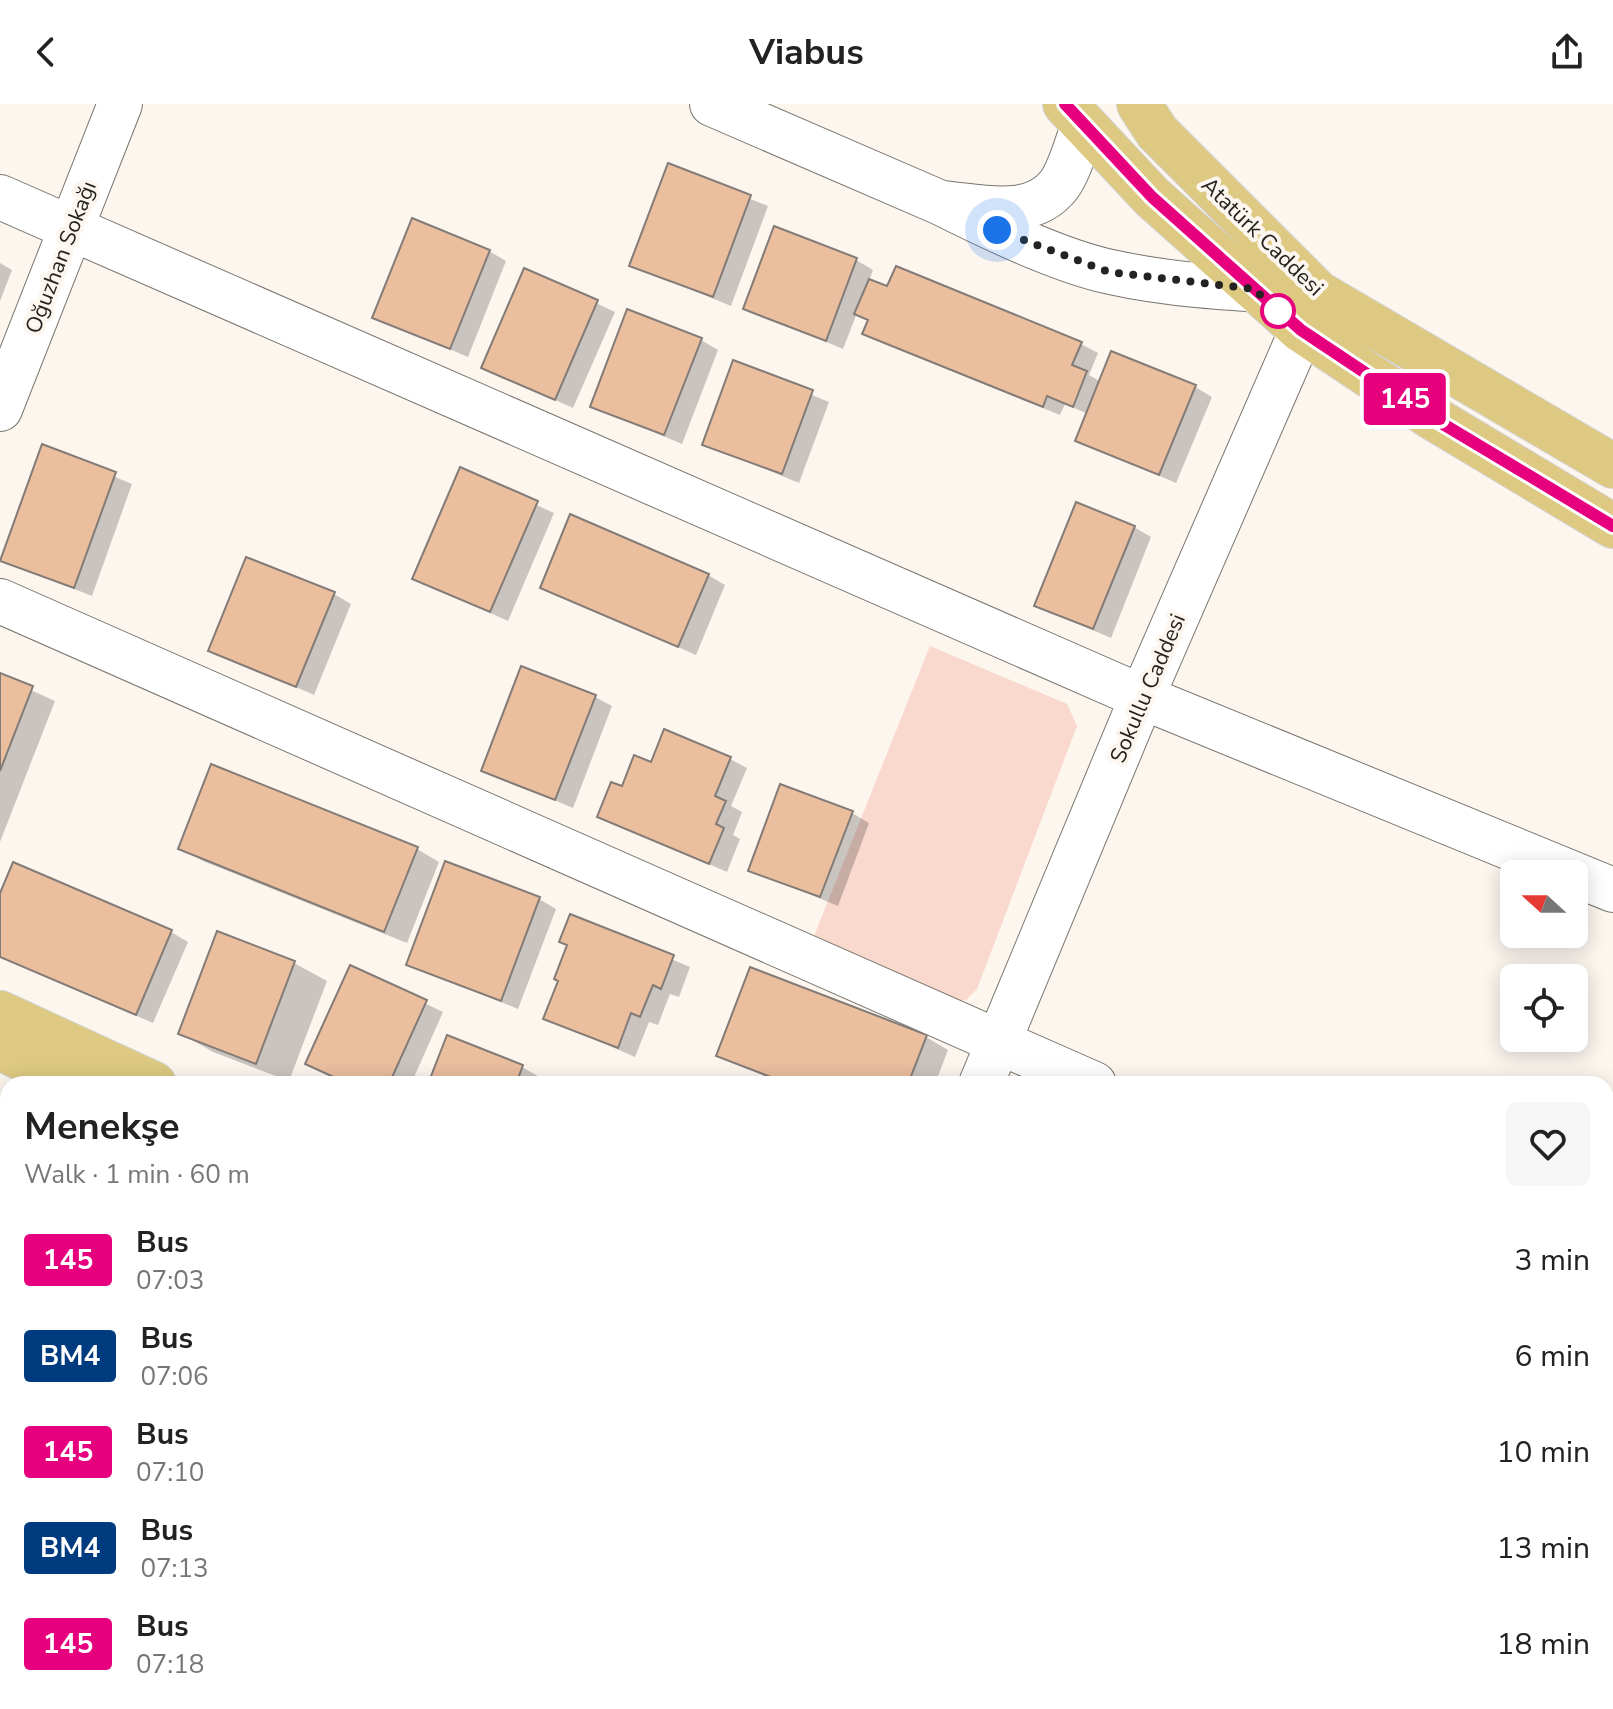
<!DOCTYPE html>
<meta charset="utf-8">
<style>
:root{--surface:#fff;--page:#f6f6f6;--text:#222;--muted:#767676}
body{margin:0;font-family:"Nunito Sans",sans-serif;background:var(--page);color:var(--text);height:100vh;display:flex;flex-direction:column;font-size:30px;white-space:nowrap}
*{box-sizing:border-box;margin:0}
p{font-size:26px;color:var(--muted)}
.icon{flex:none;width:44px;height:44px;fill:none;stroke:currentColor;stroke-width:2;stroke-linecap:round;stroke-linejoin:round}
.map{position:relative;flex:1;overflow:hidden}
.drawer{position:absolute;left:0px;top:972px;width:1614px;height:634px;display:flex;flex-direction:column;background:var(--surface);border-radius:24px 24px 0 0;box-shadow:0 4px 20px #0003}
.drawer>*{flex:none}
.badge{padding:0 16px;border-radius:6px;font-size:28px;line-height:52px}
.needle{width:52px;rotate:291deg}
.buttons{position:absolute;left:1500px;top:756px;display:grid;gap:16px}
.buttons a{display:grid;place-items:center;width:88px;height:88px;border-radius:12px;background:var(--surface);box-shadow:0 4px 20px #0003;font-size:40px}
.you{position:absolute;width:40px;height:40px;margin:-20px;border:6px solid #fff;border-radius:50%;background:#1a73e8;box-shadow:0 0 0 12px #1a73e833}
.map>.badge{position:absolute;translate:-50% -50%;box-shadow:0 0 0 4px #fff}
.round{display:grid;place-items:center;flex:none;width:84px;height:84px;border-radius:12px;background:var(--page)}
.headline{display:flex;align-items:center;justify-content:space-between;height:136px;padding:0 24px}
h1{font-size:38px;font-weight:700;line-height:60px}
ul{padding:0;list-style:none}
li{display:flex;align-items:center;gap:24px;height:96px;padding:0 24px}
li div{flex:1}
li b{display:block;font-size:30px}
li em{font-style:normal}
li .badge{min-width:88px;font-weight:700;text-align:center}
header{display:flex;justify-content:space-between;align-items:center;height:104px;padding:0 24px;background:var(--surface);font-size:36px;font-weight:700}
.map>svg:first-child{display:block}
.green{fill:#f9d8cd}
.shadow{fill:#0003}
.building{fill:#ebbe9e;stroke:#827b77;stroke-width:2}
.lines{fill:none;stroke-linecap:round;stroke-linejoin:round}
.minor-casing{stroke:#79756e;stroke-width:46}
.major-casing{stroke:#d3d3d3;stroke-width:46}
.minor{stroke:#fff;stroke-width:44}
.major{stroke:#ddc981;stroke-width:44}
.line-casing{stroke:#fff;stroke-width:18}
.line{stroke:#e6007e;stroke-width:12}
.walk{stroke:#252321;stroke-width:8;stroke-dasharray:0 14.4}
.stop-dot{fill:#fff;stroke:#e6007e;stroke-width:4}
.labels{text-anchor:middle;stroke-width:8;stroke-linejoin:round;paint-order:stroke}
.street-label{font-size:22px;fill:#252321;stroke:#fcf6ef}
</style>
<header><svg class="icon" aria-label="back" viewBox="0 0 24 24"><path d="M15 5l-7 7 7 7"/></svg>Viabus<svg class="icon" aria-label="share" viewBox="0 0 24 24"><path d="M12 15V3M7 8l5-5 5 5M5 13v7h14v-7"/></svg></header>
<div class="map">
<svg width="1613" height="1605" viewBox="0 0 1613 1605">
<rect width="100%" height="100%" fill="#fcf6ef"/>
<path class="green" d="M930,542L1067,600L1077,622L977,885L966,896L950,897L812,837Z"/>
<path class="shadow" d="M669,62L768,102L731,202L632,161Z
M489,147L506,157L468,253L374,213Z
M856,156L873,166L869,177L1081,240L1098,249L1089,271L1101,278L1195,283L1212,293L1176,379L1077,336L1088,310L1065,300L1060,311L882,239L865,229L870,216L857,209L843,245L745,204Z
M0,159L12,166L0,197Z
M525,166L615,208L573,304L483,263Z
M701,236L718,246L682,340L592,302Z
M734,259L829,298L799,379L704,340Z
M43,343L132,380L92,492L1,456Z
M461,366L554,409L508,517L414,474Z
M1134,423L1151,433L1111,534L1037,502Z
M708,471L725,481L696,551L542,483Z
M334,490L351,500L314,591L211,546Z
M0,572L55,597L0,738Z
M595,593L612,602L573,704L483,666Z
M730,655L747,664L731,702L742,708L733,731L740,735L727,768L600,713L652,661Z
M852,709L869,719L838,802L751,766Z
M180,744L417,745L439,758L407,839L203,757Z
M0,794L171,828L188,838L153,919L0,853Z
M539,795L556,805L518,905L409,860Z
M572,813L690,863L679,893L670,890L658,921L649,918L635,953L546,914L569,841Z
M294,859L327,877L289,977L213,948L180,929Z
M351,864L443,908L411,980H349L308,959Z
M926,933L948,946L935,980H782L719,951Z
M522,963L552,980H430Z
M1606,1038L1613,1041V1153L1606,1150Z
M0,1176L8,1181L0,1209Z
M0,1391L8,1394V1446L0,1466Z
M8,1527V1598H142L139,1605H0V1547Z
M1149,1598H1194L1191,1605H1165Z"/>
<path class="building" d="M668,59L751,91L713,193L629,162Z
M412,114L490,146L450,245L372,214Z
M774,122L857,154L826,237L743,205Z
M896,162L1082,238L1072,261L1087,267L1073,303L1047,292L1043,303L862,230L868,216L854,210L869,175L887,182Z
M524,164L598,196L555,296L481,264Z
M627,205L702,234L664,331L590,303Z
M1111,247L1196,281L1159,371L1075,337Z
M733,256L813,286L782,370L702,341Z
M42,340L116,368L74,484L0,457Z
M460,363L538,397L490,508L412,475Z
M1076,398L1135,422L1093,525L1034,502Z
M570,410L709,470L678,543L540,484Z
M246,453L335,488L296,583L208,547Z
M521,562L596,591L555,696L481,667Z
M0,569L33,582L0,667Z
M664,625L731,653L715,692L726,697L716,720L724,724L709,760L597,713L611,678L622,682L634,651L651,658Z
M211,660L418,743L384,828L178,745Z
M780,680L853,707L820,793L748,767Z
M445,757L540,793L501,897L406,861Z
M13,758L172,826L136,911L0,853V789Z
M570,810L674,851L661,885L653,881L640,913L631,909L618,944L543,915L558,877L554,875L567,841L559,838Z
M217,827L295,857L256,960L178,930Z
M350,861L427,896L389,980H349L305,960Z
M750,863L927,931L908,980H789L716,952Z
M447,931L523,961L516,980H428Z
M1606,1036L1613,1039V1135L1607,1150Z
M1606,1251L1613,1253V1376L1606,1373Z
M8,1522V1598H114L111,1605H0V1542Z
M317,1598H513L529,1605H314Z
M1247,1598H1386L1403,1605H1244Z"/>
<g class="lines">
<g class="minor-casing">
<path id="minor" d="M712,0L941,99
M0,93L1142,593L1613,786
M0,305L120,0
M0,497L1094,980
M981,980L1142,593L1318,189C1249,185 1178,183 1111,168C1059,157 989,123 941,99C980,102 1031,117 1059,81C1070,66 1076,41 1083,23
M1606,1206L1613,1209
M702,1605L705,1598"/>
</g>
<g class="major-casing">
<path id="major" d="M1065,0L1152,93L1301,226L1433,314L1613,422
M1139,0L1157,28L1318,189L1613,362
M0,909L154,980
M0,944L76,980
M1516,1598L1531,1605
M1594,1598L1610,1605"/>
</g>
<use href="#minor" class="minor"/>
<use href="#major" class="major"/>
</g>
<g class="lines">
<g class="line-casing">
<path id="line" d="M1065,0L1152,93L1301,226L1433,314L1613,422"/>
</g>
<use href="#line" class="line"/>
<path class="walk" d="M997,126L1109,168L1254,185L1278,207"/>
</g>
<circle class="stop-dot" cx="1278" cy="207" r="16"/>
<g class="labels">
<g class="street-label">
<text transform="translate(1263 132) rotate(44)" y="8">Atatürk Caddesi</text>
<text transform="translate(60 153) rotate(-69)" y="8">Oğuzhan Sokağı</text>
<text transform="translate(1147 584) rotate(-67)" y="8">Sokullu Caddesi</text>
</g>
</g>
</svg>
<div class="buttons">
<a><svg class="needle" viewBox="-14 -14 28 28"><path d="M0-13l5 13h-10z" fill="#e53935"/><path d="M0 13l5-13h-10z" fill="#767676"/></svg></a>
<a><svg class="icon" aria-label="locate" viewBox="0 0 24 24"><circle cx="12" cy="12" r="6"/><path d="M12 2v4M12 18v4M2 12h4M18 12h4"/></svg></a>
</div>
<div class="you" style="left:997px;top:126px"></div>
<b class="badge" style="left:1405px;top:295px;background:#e6007e;color:#fff">145</b>
<section class="drawer">
<div class="headline"><div><h1>Menekşe</h1><p>Walk · 1 min · 60 m</p></div><a class="round"><svg class="icon" aria-label="heart" viewBox="0 0 24 24"><path d="M12 20l-8-8c-3-5 5-10 8-4 3-6 11-1 8 4z"/></svg></a></div>
<ul>
<li><span class="badge" style="background:#e6007e;color:#fff">145</span><div><b>Bus</b><p>07:03</p></div><em>3 min</em></li>
<li><span class="badge" style="background:#003b80;color:#fff">BM4</span><div><b>Bus</b><p>07:06</p></div><em>6 min</em></li>
<li><span class="badge" style="background:#e6007e;color:#fff">145</span><div><b>Bus</b><p>07:10</p></div><em>10 min</em></li>
<li><span class="badge" style="background:#003b80;color:#fff">BM4</span><div><b>Bus</b><p>07:13</p></div><em>13 min</em></li>
<li><span class="badge" style="background:#e6007e;color:#fff">145</span><div><b>Bus</b><p>07:18</p></div><em>18 min</em></li>
</ul>
</section>
</div>
